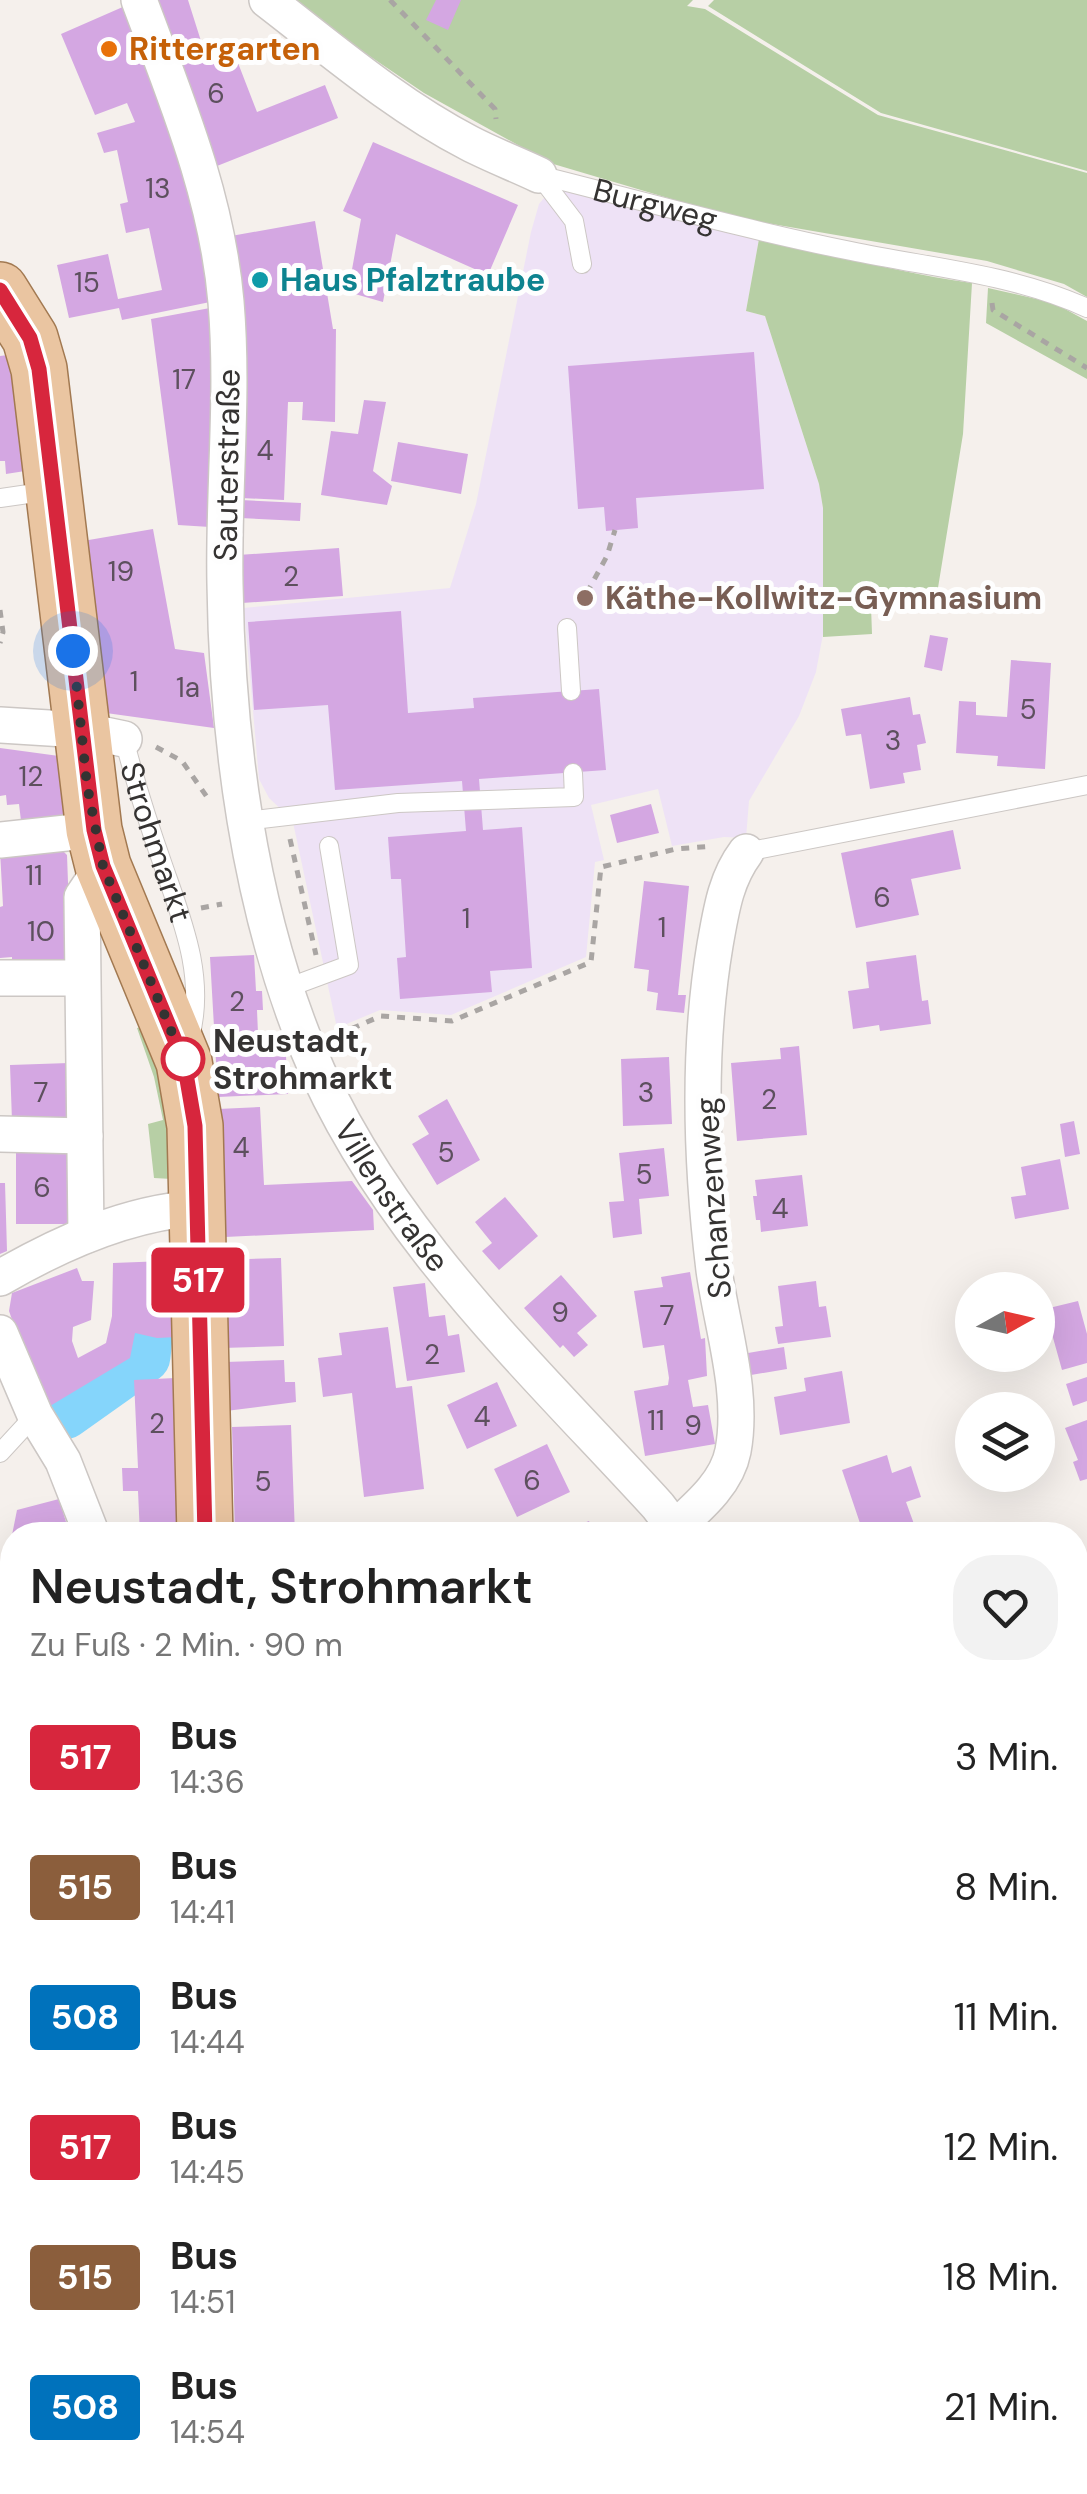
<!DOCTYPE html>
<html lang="de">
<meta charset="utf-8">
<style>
:root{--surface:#fff;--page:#f2f2f2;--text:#222;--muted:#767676}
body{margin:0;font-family:"DM Sans",sans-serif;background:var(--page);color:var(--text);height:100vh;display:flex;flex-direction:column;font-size:38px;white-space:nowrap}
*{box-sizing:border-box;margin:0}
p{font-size:32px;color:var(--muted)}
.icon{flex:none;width:55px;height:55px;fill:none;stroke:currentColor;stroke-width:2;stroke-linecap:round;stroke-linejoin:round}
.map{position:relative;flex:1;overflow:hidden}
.side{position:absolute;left:0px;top:1522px;width:1088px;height:972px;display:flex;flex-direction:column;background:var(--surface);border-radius:40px 40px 0 0;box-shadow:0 10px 40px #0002}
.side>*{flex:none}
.badge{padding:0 20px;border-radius:8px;font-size:35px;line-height:65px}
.needle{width:65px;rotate:82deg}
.controls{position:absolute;left:955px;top:1272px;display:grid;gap:20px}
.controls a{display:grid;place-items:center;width:100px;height:100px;border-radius:50%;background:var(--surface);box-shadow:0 10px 40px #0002;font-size:50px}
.you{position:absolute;width:50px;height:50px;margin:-25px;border:8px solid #fff;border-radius:50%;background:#1a73e8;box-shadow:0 0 0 15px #1a73e833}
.map>.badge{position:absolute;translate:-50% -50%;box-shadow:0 0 0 5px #fff}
.round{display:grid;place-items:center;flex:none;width:105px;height:105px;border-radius:40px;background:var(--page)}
.head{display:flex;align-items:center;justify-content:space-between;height:170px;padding:0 30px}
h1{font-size:48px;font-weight:600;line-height:75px}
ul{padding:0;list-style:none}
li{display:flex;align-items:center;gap:30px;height:130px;padding:0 30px}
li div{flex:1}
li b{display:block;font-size:38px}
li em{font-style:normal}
li .badge{min-width:110px;font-weight:700;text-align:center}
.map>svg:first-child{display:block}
.education{fill:#eee2f6}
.green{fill:#b7cfa5}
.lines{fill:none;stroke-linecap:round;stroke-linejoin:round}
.stream{stroke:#85d5fb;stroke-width:9}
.river{stroke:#85d5fb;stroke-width:55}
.building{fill:#d4a7e2}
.lane-casing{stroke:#ccc7c4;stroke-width:20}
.street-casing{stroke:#ccc7c4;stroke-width:38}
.secondary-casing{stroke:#ccc7c4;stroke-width:52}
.primary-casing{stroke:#a27951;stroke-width:58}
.path{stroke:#a9a5a3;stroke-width:5;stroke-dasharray:8 8;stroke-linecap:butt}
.lane{stroke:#fff;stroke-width:18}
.street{stroke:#fff;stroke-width:35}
.secondary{stroke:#f4e2d0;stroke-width:50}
.primary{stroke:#eac5a1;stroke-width:55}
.line-casing{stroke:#fff;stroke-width:22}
.line{stroke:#d7263d;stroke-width:15}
.walk{stroke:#353332;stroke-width:10;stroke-dasharray:0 18}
.food-dot{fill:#e8710a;stroke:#fefefe;stroke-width:4}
.culture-dot{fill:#0f9aa8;stroke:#fefefe;stroke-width:4}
.education-dot{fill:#8d6e63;stroke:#fefefe;stroke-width:4}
.stop-dot{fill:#fff;stroke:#d7263d;stroke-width:5}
.labels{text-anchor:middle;stroke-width:10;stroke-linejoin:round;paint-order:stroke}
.number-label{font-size:28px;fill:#5d505e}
.food-label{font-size:32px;font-weight:bold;fill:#c56008;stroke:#fefefe;text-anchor:start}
.street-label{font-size:32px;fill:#353332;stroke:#fefefe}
.culture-label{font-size:32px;font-weight:bold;fill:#0d838f;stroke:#fefefe;text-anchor:start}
.education-label{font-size:32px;font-weight:bold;fill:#785e54;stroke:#fefefe;text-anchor:start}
.stop-label{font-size:32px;font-weight:bold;fill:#353332;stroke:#fefefe;text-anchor:start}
</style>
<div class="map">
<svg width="1087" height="2494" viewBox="0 0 1087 2494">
<rect width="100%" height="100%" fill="#f5f0ec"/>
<path class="education" d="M555,185L759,239L746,311L765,316L819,484L823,508V634L816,672L799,716L749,801L746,838L724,837L672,846L658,789L591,805L604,860L595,862L586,957L451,1015L380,1010L337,1028L291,813H285L269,798L259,779L244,608L450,588L476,504L531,232L539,204Z"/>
<path class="green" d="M287,0H693L687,6L705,9L878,115L1087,173V297L1064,284L987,261L732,217L523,155L525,149L424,93Z
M714,0H1087V171L881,113L708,6Z
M759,239C831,254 900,273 972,283L963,434L937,594L898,604L871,606L872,634L823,637V508L819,484L765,316L746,311Z
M988,288L1054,303L1087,321V379L986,323Z
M147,1026L167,1087L172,1179L154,1178L148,1124L163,1120L154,1077L137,1028Z"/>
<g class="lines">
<path class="stream" d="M91,1393L92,1384"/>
<path class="river" d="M64,1412L143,1356L145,1337"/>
</g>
<path class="building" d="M152,0H188L207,60L233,50L257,112L325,85L338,118L212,168Z
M436,0H461L448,30L426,20Z
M125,6L175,134L215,301L122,320L119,308L69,318L57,265L108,254L118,299L162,290L149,228L126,233L120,204L128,202L117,150L104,153L97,133L135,122L127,103L95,115L61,34Z
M373,142L518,205L488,275L396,234L383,302L348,292L361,219L343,211Z
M315,221L333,329H336L335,422L302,420L303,402H288L284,500L241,498L246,325L231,236Z
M210,308V527L178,525L151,319Z
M754,352L764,489L636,498L638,528L606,531L604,507L578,509L568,366Z
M8,355L25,471L6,474L5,461H0V356Z
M364,400L386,402L373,471L392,486L387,505L321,495L331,431L358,434Z
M398,442L468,454L461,494L391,481Z
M241,500L301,503L300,521L240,518Z
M153,529L175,649L204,653L214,728L106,713L77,542Z
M339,548L343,596L242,603L238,555Z
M401,611L408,713L474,708L473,698L599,689L606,770L479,779L483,830L522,827L532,968L490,971L492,992L400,999L397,958L406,957L401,879H391L388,837L466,831L462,781L335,790L328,705L254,710L248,622Z
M930,635L948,638L942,671L924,667Z
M1011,660L1051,663L1045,769L997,766L998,756L956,753L959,701L976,702V715L1007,717Z
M910,697L913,715L920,714L926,743L917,745L921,770L903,773L905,783L870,789L861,734L846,736L841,709Z
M0,748L59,756L68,824L22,829L19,804L7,805L6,795L0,796Z
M651,804L659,833L617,843L610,815Z
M953,830L961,869L911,879L919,915L856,928L841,853Z
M58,846L67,855L71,966L12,963V957L0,958V907L3,906L0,851Z
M644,881L689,886L678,995H686L684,1013L656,1010L658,993L647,991L649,970L634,968Z
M254,955L256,991H262L263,1010H257L259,1057L286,1056L288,1094L218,1097L210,957Z
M916,955L922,1001L928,1000L931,1024L880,1031L879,1025L853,1029L848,991L869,988L866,962Z
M799,1046L807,1135L737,1141L731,1063L781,1059L780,1048Z
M669,1057L672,1124L623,1126L621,1059Z
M69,1063L71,1120L12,1121L10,1065Z
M447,1099L480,1160L437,1185L412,1144L429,1134L418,1116Z
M260,1107L264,1185L352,1181L373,1210L374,1230L225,1237L218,1109Z
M1074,1121L1080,1154L1065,1157L1060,1124Z
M664,1148L669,1196L639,1199L642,1234L613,1238L609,1202L624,1201L619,1153Z
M16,1149H69V1224H16Z
M1060,1159L1069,1209L1015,1219L1011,1197L1026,1195L1021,1167Z
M802,1175L808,1226L761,1232L760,1220H756L753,1196H757L755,1180Z
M0,1183H5L7,1251L0,1254Z
M505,1197L538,1236L499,1270L482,1251L492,1243L475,1222Z
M281,1258L284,1346L222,1348L219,1260Z
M165,1261L175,1276L177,1337L157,1338L135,1333L130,1358L50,1406L40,1400L9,1311L12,1293L77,1268L82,1281H94L91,1320L73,1327L72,1341L78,1358L106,1343L112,1316L113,1263Z
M690,1272L701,1339L705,1338L707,1376L688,1380L693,1407L708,1405L715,1444L645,1456L634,1391L668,1385L669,1378L664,1345L643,1348L634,1291L663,1287L661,1277Z
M561,1275L597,1316L577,1333L588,1345L574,1357L563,1345L560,1348L524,1308Z
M816,1281L819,1307L826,1306L831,1337L778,1344L775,1327L783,1326L778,1286Z
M425,1283L429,1317L445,1315L448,1336L459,1334L465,1372L407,1381L393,1287Z
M1078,1301L1087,1334V1363L1062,1370L1045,1309Z
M388,1327L396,1388L412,1386L424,1489L364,1497L352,1393L323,1397L318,1358L342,1355L339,1333Z
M784,1347L787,1369L751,1375L748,1353Z
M284,1360L285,1382H295L296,1402L226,1411L225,1362Z
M842,1371L850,1423L780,1435L774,1397L806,1391L804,1378Z
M1087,1377V1401L1073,1406L1066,1384Z
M175,1378L181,1535H140L138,1491H123L122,1468H138L134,1380Z
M497,1382L517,1426L467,1449L447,1405Z
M1087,1420V1479L1080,1481L1073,1462L1078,1460L1065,1428Z
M291,1425L295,1535H235L232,1427Z
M547,1444L570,1492L517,1517L494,1469Z
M887,1455L892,1473L911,1466L921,1497L906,1502L914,1524L919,1522L924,1535H864L842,1470Z
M59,1499L70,1535H12L17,1510Z
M589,1521L595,1535H562L561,1532Z
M11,1541H12V1572L5,1571Z
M0,1597L12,1601V1818L0,1844V1677L9,1650L0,1649Z
M1087,1670V1828L1076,1832L1075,1674Z
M1075,1867L1087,1900L1075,1904Z
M1075,1928L1087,1959V1962L1075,1966Z
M1087,2016V2075L1075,2080V2021Z
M43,2482H209L212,2494H33L30,2486Z
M920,2482H969L970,2494H921Z"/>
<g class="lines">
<g class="lane-casing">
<g id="lane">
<path id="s1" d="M539,175C643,201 746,230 851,251C931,268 1013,274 1087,308"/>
<path d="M539,175L574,221L582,264"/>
<path d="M0,498L49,491"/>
<path d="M567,628L571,691"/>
<path id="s2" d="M124,739C135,781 148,823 163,865C182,920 206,977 190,1037"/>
<path d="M246,821L398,803L574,797L573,773"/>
<path d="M746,852L1087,785"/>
<path d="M287,988L349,965L329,846"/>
<path d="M0,1453L35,1415"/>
<path d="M0,2269V2271"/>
</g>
</g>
<g class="street-casing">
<g id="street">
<path id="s3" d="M139,0C176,99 217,196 226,302C234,396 223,490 225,584C227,737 249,905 307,1047C380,1227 530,1366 658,1506L680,1535"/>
<path d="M267,0C332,50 396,105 469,143C492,155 516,164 539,175"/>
<path d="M0,725L81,730L124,739"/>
<path d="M0,840L94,830"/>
<path d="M0,978H82"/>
<path d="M0,1134L85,1136"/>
<path d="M86,1235L82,897L103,866"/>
<path d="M0,1278C60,1243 127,1213 197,1208"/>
<path d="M0,1333L35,1415L63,1461L92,1535"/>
<path d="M675,1528C698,1507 727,1483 733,1451C744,1392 722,1328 714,1270C701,1163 697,1052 715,945C721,912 725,880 746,852"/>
<path d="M0,2028L12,1907"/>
<path d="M1075,2246L1087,2244"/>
<path d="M1064,2482V2494"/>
</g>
</g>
<g class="secondary-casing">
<path id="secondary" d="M0,2095L12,2094"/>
</g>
<g class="primary-casing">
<path id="primary" d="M0,290L30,338L39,369L94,830L103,866L184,1062L195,1126L205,1535
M271,2482L276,2494"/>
</g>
<path class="path" d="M390,0L495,109L496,119
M992,303L993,310L1087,368
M579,607L607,556L615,530
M0,610L3,632L0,643
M156,747L182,761L207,797
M290,839L316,955
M201,908L222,904
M337,1035L381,1016L452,1021L591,962L601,867L676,849L713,846
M351,2494L361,2482
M572,2494L624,2482"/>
<use href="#lane" class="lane"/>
<use href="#street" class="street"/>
<use href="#secondary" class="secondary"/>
<use href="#primary" class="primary"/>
</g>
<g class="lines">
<g class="line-casing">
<path id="line" d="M0,290L30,338L39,369L94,830L103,866L184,1062L195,1126L205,1535"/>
</g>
<use href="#line" class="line"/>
<path class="walk" d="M73,651L87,785L103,866L184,1062L183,1059"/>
</g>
<circle class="food-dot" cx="109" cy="49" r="10"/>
<circle class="culture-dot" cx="260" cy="280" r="10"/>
<circle class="education-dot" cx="585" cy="598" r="10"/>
<circle class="stop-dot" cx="183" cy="1059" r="20"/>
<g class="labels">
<g class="number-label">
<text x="216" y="103">6</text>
<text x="158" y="198">13</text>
<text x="87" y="292">15</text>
<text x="184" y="389">17</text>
<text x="265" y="460">4</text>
<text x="121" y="581">19</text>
<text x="291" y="586">2</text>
<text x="134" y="691">1</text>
<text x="188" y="697">1a</text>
<text x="1028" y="719">5</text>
<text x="893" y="750">3</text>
<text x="31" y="786">12</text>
<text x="34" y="885">11</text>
<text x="882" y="907">6</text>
<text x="466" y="928">1</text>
<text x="662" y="937">1</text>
<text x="41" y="941">10</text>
<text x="237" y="1011">2</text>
<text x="41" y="1102">7</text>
<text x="646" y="1102">3</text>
<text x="769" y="1109">2</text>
<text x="241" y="1157">4</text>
<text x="446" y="1162">5</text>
<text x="644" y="1184">5</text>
<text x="42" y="1197">6</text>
<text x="780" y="1218">4</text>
<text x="560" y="1322">9</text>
<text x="667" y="1325">7</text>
<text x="432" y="1364">2</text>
<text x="482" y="1426">4</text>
<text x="656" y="1430">11</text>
<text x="157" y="1433">2</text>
<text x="693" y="1435">9</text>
<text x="532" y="1490">6</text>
<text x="263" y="1491">5</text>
</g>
<g class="food-label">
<text x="129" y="60">Rittergarten</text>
</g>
<g class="street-label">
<text dy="11" stroke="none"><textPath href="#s1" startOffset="120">Burgweg</textPath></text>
<text transform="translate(227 465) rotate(-89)" y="11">Sauterstraße</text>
<text dy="11" stroke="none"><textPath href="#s2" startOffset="108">Strohmarkt</textPath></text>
<text dy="11" stroke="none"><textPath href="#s3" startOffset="1242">Villenstraße</textPath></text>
<text transform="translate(713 1198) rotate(-94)" y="11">Schanzenweg</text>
</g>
<g class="culture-label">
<text x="280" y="291">Haus Pfalztraube</text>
</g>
<g class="education-label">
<text x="605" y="609">Käthe-Kollwitz-Gymnasium</text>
</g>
<g class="stop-label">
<text x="213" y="1052">Neustadt,<tspan x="213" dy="37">Strohmarkt</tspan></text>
</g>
</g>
</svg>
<div class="controls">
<a><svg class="needle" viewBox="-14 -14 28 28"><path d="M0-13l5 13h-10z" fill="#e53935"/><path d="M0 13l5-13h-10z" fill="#767676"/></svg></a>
<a><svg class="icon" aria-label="layers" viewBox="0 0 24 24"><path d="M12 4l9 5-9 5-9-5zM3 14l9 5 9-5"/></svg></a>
</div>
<div class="you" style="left:73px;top:651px"></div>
<b class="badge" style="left:198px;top:1280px;background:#d7263d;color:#fff">517</b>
<section class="side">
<div class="head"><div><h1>Neustadt, Strohmarkt</h1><p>Zu Fuß · 2 Min. · 90 m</p></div><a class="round"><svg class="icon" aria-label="heart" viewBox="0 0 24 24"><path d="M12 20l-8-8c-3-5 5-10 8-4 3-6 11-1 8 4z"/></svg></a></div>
<ul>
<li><span class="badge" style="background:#d7263d;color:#fff">517</span><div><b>Bus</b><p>14:36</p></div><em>3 Min.</em></li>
<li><span class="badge" style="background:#8b5e3c;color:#fff">515</span><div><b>Bus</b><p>14:41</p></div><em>8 Min.</em></li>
<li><span class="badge" style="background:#0072bc;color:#fff">508</span><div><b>Bus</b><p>14:44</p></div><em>11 Min.</em></li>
<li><span class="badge" style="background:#d7263d;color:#fff">517</span><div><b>Bus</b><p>14:45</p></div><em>12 Min.</em></li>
<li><span class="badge" style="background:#8b5e3c;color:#fff">515</span><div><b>Bus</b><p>14:51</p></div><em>18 Min.</em></li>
<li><span class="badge" style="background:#0072bc;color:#fff">508</span><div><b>Bus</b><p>14:54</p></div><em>21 Min.</em></li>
</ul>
</section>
</div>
